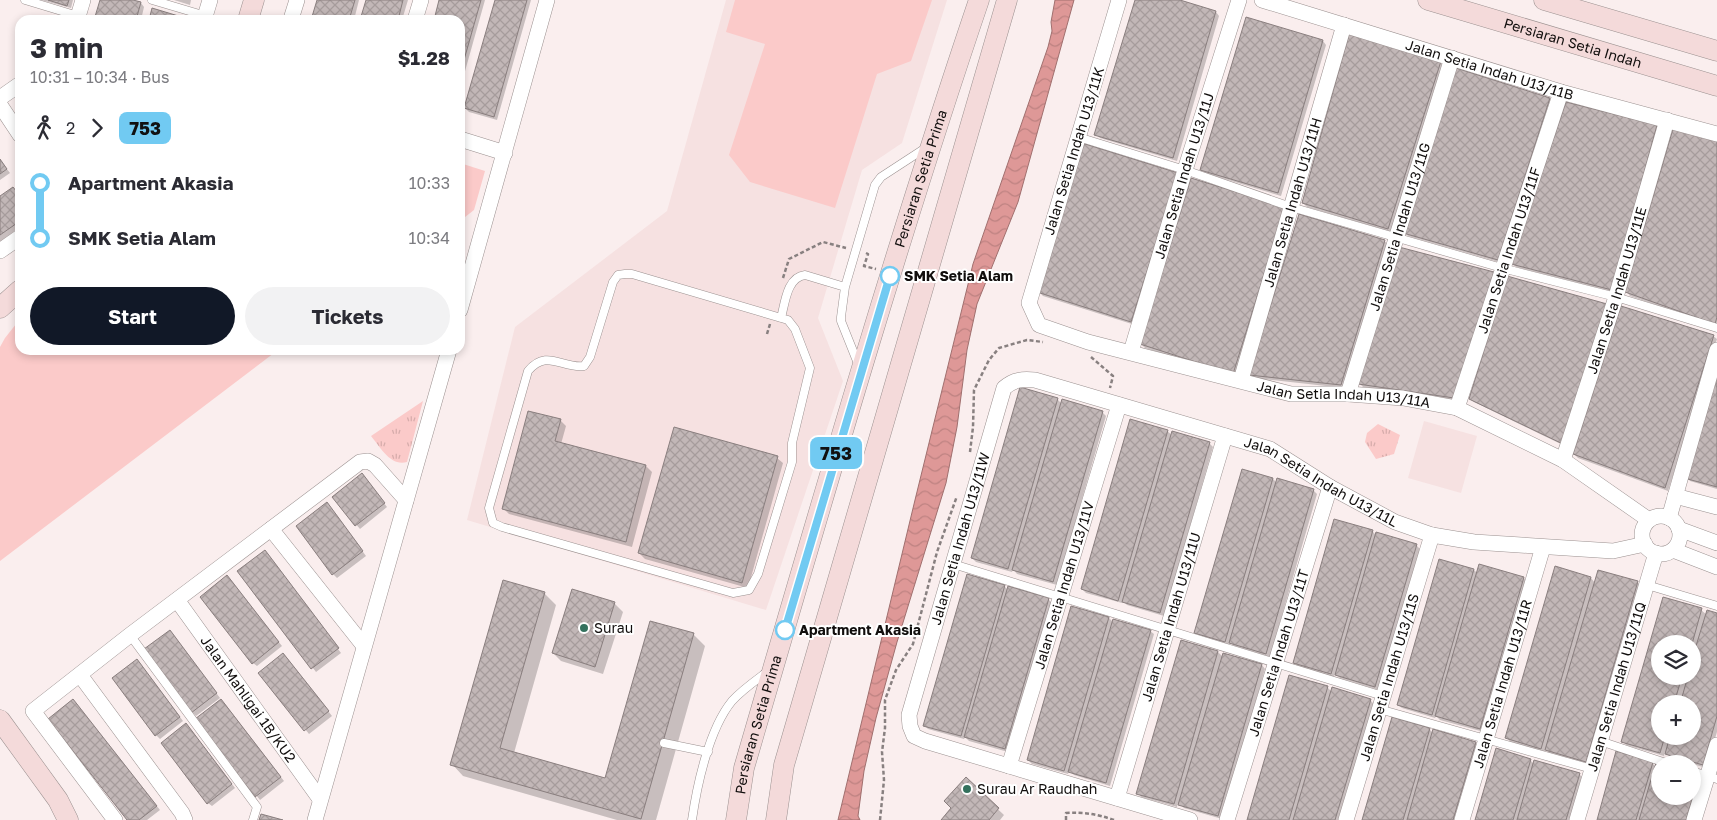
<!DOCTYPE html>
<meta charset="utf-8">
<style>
:root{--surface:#fff;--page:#f2f2f3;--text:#2b2b33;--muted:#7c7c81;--accent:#111827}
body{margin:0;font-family:"Golos Text",sans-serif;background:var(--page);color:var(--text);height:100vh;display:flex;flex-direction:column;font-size:19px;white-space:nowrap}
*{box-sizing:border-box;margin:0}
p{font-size:16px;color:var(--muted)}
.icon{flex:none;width:28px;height:28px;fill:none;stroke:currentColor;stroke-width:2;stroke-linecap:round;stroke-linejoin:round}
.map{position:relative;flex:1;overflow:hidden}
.details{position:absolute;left:15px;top:15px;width:450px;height:340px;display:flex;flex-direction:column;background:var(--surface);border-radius:15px;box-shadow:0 2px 8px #0003}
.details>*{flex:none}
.badge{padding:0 10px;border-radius:8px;font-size:18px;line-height:32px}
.controls{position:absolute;left:1651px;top:635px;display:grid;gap:10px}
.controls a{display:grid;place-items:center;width:50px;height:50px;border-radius:50%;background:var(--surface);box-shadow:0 2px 8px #0003;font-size:25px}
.map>.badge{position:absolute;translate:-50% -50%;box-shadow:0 0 0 2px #fff}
.legs{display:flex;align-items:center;gap:8px;height:55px;padding:0 15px;font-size:16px}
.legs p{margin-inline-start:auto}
.head{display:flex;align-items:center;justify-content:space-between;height:85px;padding:0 15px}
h1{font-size:28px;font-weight:700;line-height:38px}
.button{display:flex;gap:10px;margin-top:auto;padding:10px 15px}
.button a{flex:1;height:58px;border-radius:30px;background:var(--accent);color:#fff;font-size:20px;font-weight:700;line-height:58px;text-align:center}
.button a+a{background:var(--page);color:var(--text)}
ul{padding:0 15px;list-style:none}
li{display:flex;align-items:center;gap:18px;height:55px;font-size:19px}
li i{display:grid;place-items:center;width:8px;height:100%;margin:0 6px;background:currentColor}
li i::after{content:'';width:12px;height:12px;margin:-6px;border:4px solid;border-radius:50%;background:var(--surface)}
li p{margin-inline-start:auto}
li:first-child i{background:linear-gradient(#0000 50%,currentColor 0)}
li:last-child i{background:linear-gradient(currentColor 50%,#0000 0)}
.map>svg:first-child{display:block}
.built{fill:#f6e1e1}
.grass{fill:#fbcac9}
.park{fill:url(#park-tufts)}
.water{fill:url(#water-waves);stroke:#a06f6e}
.shadow{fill:#0003;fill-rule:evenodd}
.building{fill:url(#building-cross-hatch);stroke:#897e7e}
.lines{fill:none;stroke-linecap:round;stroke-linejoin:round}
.lane-casing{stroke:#9b9190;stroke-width:9}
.street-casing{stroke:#9b9190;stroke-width:16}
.secondary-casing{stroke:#9b9190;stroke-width:21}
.path{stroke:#888080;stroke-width:2.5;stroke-dasharray:4 2.5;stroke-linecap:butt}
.lane{stroke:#fff;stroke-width:8}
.street{stroke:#fff;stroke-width:15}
.secondary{stroke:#f4dada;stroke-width:20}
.line-1-casing{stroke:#fff;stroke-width:11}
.line-1{stroke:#71caf2;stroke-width:8}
.stop-1-dot{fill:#fff;stroke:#71caf2;stroke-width:2.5}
.poi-dot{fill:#33715d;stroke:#fff;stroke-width:2}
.labels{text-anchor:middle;stroke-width:4;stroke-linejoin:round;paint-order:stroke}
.street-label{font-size:14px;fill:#110e0d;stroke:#fff}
.stop-label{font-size:14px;font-weight:bold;fill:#110e0d;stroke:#fff;text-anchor:start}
.poi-label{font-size:14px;fill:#110e0d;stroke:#fff;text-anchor:start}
</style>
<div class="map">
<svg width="1717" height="820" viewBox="0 0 1717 820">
<defs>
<pattern id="park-tufts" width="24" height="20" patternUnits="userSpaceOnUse" patternTransform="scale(1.25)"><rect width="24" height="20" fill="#fbcac9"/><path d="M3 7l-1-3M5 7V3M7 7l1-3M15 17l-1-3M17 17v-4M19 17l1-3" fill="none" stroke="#d6acab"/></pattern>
<pattern id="water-waves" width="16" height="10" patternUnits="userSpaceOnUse" patternTransform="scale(1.25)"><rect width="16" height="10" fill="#de9897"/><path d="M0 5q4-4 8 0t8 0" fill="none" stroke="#bd8281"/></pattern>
<pattern id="building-cross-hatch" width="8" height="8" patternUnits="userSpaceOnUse" patternTransform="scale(1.25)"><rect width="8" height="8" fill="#c2b7b7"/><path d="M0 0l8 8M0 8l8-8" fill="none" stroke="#a69c9c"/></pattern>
</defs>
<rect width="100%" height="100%" fill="#faeeee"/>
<path class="built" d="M726,0H947L902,143L862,170L818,318L843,381L766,610L467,520L515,327L667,211Z
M1424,421L1477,436L1461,493L1408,478Z"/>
<path class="grass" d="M735,0H932L911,61L877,74L835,208L750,182L729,155L765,44L726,32Z
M460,163L485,171L474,210L460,221Z
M20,319V350H278L0,561V347L5,338Z"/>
<path class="park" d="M423,401L407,462C391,467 380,447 371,436Z
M1378,424L1400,435L1394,454L1376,459L1365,442L1367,433Z"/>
<path class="water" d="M1055,0H1074L1018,202L977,304L967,350L957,427L946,483L897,642L876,718L864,771L858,816L860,820H838L915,500L973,264L1048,47L1052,31L1051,22Z"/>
<path class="shadow" d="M41,0H73L71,8Z
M101,0H128L141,3L144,7L141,20H96Z
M174,0H191L190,5Z
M318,0H359L354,20H313Z
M367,0H408L402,20H361Z
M441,0H485L460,89V20H435Z
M496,0H531L497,120L469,112L465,108Z
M1136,0H1176L1216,12L1219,16L1177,161L1100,138L1096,134Z
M1323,41L1326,45L1281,196L1205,173L1201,170Z
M1440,62L1444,66L1392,232L1307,207L1303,203Z
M1549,99L1553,103L1502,263L1408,236L1404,232Z
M1656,126L1660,130L1616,293L1516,267L1512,263Z
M1717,143V326L1630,296L1627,292Z
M0,160L10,173L0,180Z
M1178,174L1135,325L1043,296L1039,292Z
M20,197V227L0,242V198Z
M1284,208L1237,377L1145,348L1141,344Z
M1384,241L1388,244L1344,388L1254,378L1251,374Z
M1400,249L1457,401L1363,387L1359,383Z
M1606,305L1569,448L1474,402L1470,399Z
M1713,336L1717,339L1668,491L1578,458L1574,454Z
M1717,378V489L1690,481L1686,477Z
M1057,399L1062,404L1102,412L1106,416L1057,585L1017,574L1013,569L1012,572L976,562L972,558Z
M560,420L566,426L561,444L646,466L652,472L632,547L509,514L503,508Z
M1167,431L1172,435L1209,443L1213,447L1164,616L1127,605L1123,601L1122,603L1086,593L1082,589Z
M777,458L783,463L748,588L645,559L639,553Z
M365,478L387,507L360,529L333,497Z
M1273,479L1277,483L1313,490L1317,494L1270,657L1234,646L1230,642L1229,645L1199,636L1195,632Z
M331,508L366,556L337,578L333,574Z
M1372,531L1377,536L1416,545L1420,549L1379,690L1340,678L1335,674L1334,677L1298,666L1294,663Z
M268,555L341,653L316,672L239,571Z
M1440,560L1474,570L1478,574L1480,565L1524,578L1527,582L1484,732L1440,720L1436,716L1435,718L1402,708L1398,705Z
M1599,571L1638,583L1641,586L1589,765L1550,754L1545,749V752L1510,742L1507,738L1591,578L1595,583Z
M230,581L282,646L257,666L253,663Z
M1004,586L1008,590L1048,599L1052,603L1008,752L969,741L965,737L964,739L928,729L924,725Z
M573,590L615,604L623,612L603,674L561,661L553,653Z
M544,593L556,605L514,753L606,780L693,634L705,646L656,820H617L463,776L452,764Z
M1664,599L1701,610L1707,615H1717V732L1706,768L1670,757L1665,752L1664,756L1626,745L1623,741ZM1660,644H1692V676H1660ZM1660,704H1692V736H1660Z
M1109,618L1113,622L1150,631L1154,634L1110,786L1074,775L1069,770L1068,774L1032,764L1028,760Z
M173,635L220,698L196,716L192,712Z
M1218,652L1223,657L1224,654L1262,665L1265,669L1222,819L1184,808L1178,803L1177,807L1141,797L1138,793Z
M287,658L332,716L309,734L260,673Z
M140,664L183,721L160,739L156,735Z
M1327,687L1332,692L1370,700L1374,704L1340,820H1248Z
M225,704L284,781L260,800L197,720Z
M77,705L160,810L147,820H128Z
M190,729L235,788L212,806L208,803Z
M1429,729L1433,733L1475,743L1479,746L1457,820H1363Z
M1530,760L1534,764L1579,774L1583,778L1571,820H1476Z
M1652,763L1656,767L1660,766V796H1692L1698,777L1702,781L1691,820H1598Z
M966,779L1004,815L1000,820H943L952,808Z"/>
<path class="building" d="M48,0H69L67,6Z
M100,0H133L141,2L136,20H94Z
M317,0H355L349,20H311Z
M366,0H403L398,20H360Z
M439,0H481L460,74V20H434Z
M495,0H527L494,117L464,108Z
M1135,0H1180L1216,11L1173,158L1094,135Z
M152,8L185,18L184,20H149Z
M1246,17L1323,40L1278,193L1200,170Z
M1349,34L1441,61L1388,229L1302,203Z
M1456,68L1550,98L1498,260L1403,233Z
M1566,102L1657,125L1612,290L1511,264Z
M1673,129L1717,141V317L1715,324L1625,292Z
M1082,143L1178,173L1131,322L1037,292Z
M0,159L7,169L0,174Z
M1191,178L1285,207L1233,374L1140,344Z
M13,187L20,196V221L0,235V196Z
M1299,214L1385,240L1341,385L1249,375Z
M1399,247L1494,272L1454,398L1358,384Z
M1507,276L1607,304L1565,445L1469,399Z
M1621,306L1714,335L1665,488L1573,454Z
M1717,374V487L1684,478Z
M1020,387L1058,398L1008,569L971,558Z
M1062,399L1103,411L1053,582L1012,570Z
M528,411L561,419L555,441L646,465L626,542L502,509Z
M1130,419L1168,430L1118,601L1081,589Z
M674,427L778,456L742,583L638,553Z
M1172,431L1210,442L1160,613L1122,602Z
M1242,469L1273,478L1225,642L1194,633Z
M362,473L385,503L355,526L332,497Z
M1277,478L1314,489L1266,654L1229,643Z
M327,502L363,551L332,575L296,526Z
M1334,519L1373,530L1331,674L1293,663Z
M1376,532L1417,544L1375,687L1335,675Z
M265,550L339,648L311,669L237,571Z
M1439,559L1474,569L1432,715L1397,705Z
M1479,564L1524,577L1480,729L1435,716Z
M1555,566L1591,577L1541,749L1505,738Z
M1598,570L1638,581L1586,762L1545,750Z
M967,574L1005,585L961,736L923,726Z
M227,575L279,642L252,664L200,597Z
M503,580L545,592L500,748L605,778L650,621L694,633L641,819L450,765Z
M1008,586L1049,598L1005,749L964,737Z
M572,589L615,602L595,667L552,653Z
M1663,597L1702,608L1692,644H1660V676H1682L1674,704H1660V736H1665L1660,753L1621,742Z
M1071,606L1109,617L1064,771L1027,760Z
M1707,610L1717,613V716L1703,765L1665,754L1670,736H1692V704H1680L1688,676H1692V659Z
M1113,619L1151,630L1106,783L1068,772Z
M170,630L217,693L191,713L144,649Z
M1181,640L1218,651L1174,804L1136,794Z
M283,653L329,711L304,731L258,673Z
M1223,653L1262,664L1218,816L1178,805Z
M137,659L180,717L155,736L112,678Z
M1289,675L1328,686L1289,820H1247Z
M1332,687L1371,699L1335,820H1293Z
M73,699L157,806L139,820H127L48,719Z
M221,699L281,777L255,797L195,719Z
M1392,717L1430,728L1403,820H1362Z
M186,723L232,784L207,804L161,743Z
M1433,729L1476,742L1453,820H1407Z
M1496,748L1531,759L1513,820H1475Z
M1616,751L1653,762L1636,820H1597Z
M1534,760L1580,773L1566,820H1517Z
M1656,763L1660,764V796H1692V774L1699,776L1686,820H1639Z
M966,777L999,808L989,820H941L951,808L944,801Z
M261,814L283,820H259Z"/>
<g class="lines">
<g class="lane-casing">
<path id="lane" d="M25,0L78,16
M152,0L206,16
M1078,137L1185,170L1291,207L1502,268L1616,297L1717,328
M625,274H632L788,320L795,329L810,368L792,443V462L758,574L749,590L733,593L502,527L493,523L489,508L528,371C547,348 562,369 584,366L590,357L613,282L618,275Z
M781,318C785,303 787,277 805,275L845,287
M859,366L841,321V317L845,287L875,185L881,177L927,147
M953,564L1383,696
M1647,585L1717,606
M130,635L257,807L253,820
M1379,709L1592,769
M1600,741L1669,764
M664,743L708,752
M1692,771L1717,779
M692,820C697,785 709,729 732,701C742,690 755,681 767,672"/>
</g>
<g class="street-casing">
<g id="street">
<path id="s1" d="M1119,0L1029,303L1039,325L1088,342L1291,394H1348L1403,398L1457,408L1563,460L1649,520"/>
<path id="s2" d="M1262,0L1561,92L1717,134"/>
<path d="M77,20L83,0"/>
<path d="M204,20L210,0"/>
<path d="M293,20L292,16L297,0"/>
<path d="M415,20L421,0"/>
<path d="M0,98L20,84"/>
<path d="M0,105L20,135"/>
<path d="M460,139L505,153"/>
<path d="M0,251L20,237"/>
<path d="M460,310L547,0"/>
<path id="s3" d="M1131,352L1185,170L1239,0"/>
<path id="s4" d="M1241,380L1344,25"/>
<path id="s5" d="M1348,394L1452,58"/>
<path id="s6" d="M1457,408L1561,92"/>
<path id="s7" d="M1563,460L1616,297L1667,120"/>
<path d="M1675,496L1717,507"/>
<circle cx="1661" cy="535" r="19"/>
<path d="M1669,518L1717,350"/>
<path d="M271,529L364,646"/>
<path d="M1679,529L1717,543"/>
<path d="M1673,550L1717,567"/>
<path id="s8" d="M177,600L320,799"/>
<path d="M80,675L182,813L185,820"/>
<path id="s9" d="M1009,766L1119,405"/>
<path id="s10" d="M1117,798L1225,436"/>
<path d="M115,820L33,711L130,635L360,462L368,461L375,465L406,500"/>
<path d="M315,820L449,350"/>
<path id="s11" d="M1190,820L925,741L914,736L910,726L909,715L1004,388C1014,379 1023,379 1035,380L1270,449L1330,487L1395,522L1432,535L1474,542L1613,551L1645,544"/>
<path id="s12" d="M1227,820L1330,487"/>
<path id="s13" d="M1346,820L1432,535"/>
<path id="s14" d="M1462,820L1543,547"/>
<path id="s15" d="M1577,820L1656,553"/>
<path d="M1694,820L1717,745"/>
</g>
</g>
<g class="secondary-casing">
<g id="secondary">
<path id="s16" d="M1428,0L1717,86"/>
<path d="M1544,0L1717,51"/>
<path d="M248,20L254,0"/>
<path d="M0,308L20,290"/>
<path d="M0,720L58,800L68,820"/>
<path id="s17" d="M736,820L744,768C819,511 893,254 979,0"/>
<path d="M776,820L784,765L1007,0"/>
</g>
</g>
<path class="path" d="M866,253L868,254L864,266L876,269
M783,278L789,259L823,242L846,248
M767,334L770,324
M1091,357L1113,376L1110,388
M970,452L973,427L974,390L989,360L999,348L1027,340L1043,342
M880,820L884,780L882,752L885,728V700L896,670L913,644L937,552L957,496
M1066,820V813C1084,812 1097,814 1114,820"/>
<use href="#lane" class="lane"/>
<use href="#street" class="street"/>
<use href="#secondary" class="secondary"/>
</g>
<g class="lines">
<g class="line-1-casing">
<path id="line-1" d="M785,630L890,276"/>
</g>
<use href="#line-1" class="line-1"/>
</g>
<g class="stop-1-dot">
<circle cx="890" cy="276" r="9"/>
<circle cx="785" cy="630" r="9"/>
</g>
<g class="poi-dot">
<circle cx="584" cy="628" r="5"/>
<circle cx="967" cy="789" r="5"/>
</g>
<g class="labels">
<g class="street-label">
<text dy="5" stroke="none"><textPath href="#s16" startOffset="151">Persiaran Setia Indah</textPath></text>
<text dy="5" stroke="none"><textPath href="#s2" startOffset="238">Jalan Setia Indah U13/11B</textPath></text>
<text transform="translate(1074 151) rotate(-73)" y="5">Jalan Setia Indah U13/11K</text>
<text dy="5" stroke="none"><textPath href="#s3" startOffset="184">Jalan Setia Indah U13/11J</textPath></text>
<text dy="5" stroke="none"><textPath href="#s17" startOffset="668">Persiaran Setia Prima</textPath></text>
<text dy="5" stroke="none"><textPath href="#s4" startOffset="185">Jalan Setia Indah U13/11H</textPath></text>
<text dy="5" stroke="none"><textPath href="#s5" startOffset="175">Jalan Setia Indah U13/11G</textPath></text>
<text dy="5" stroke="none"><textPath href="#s6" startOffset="166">Jalan Setia Indah U13/11F</textPath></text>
<text dy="5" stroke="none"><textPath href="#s7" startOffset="178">Jalan Setia Indah U13/11E</textPath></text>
<text dy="5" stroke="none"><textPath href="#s1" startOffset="654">Jalan Setia Indah U13/11A</textPath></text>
<text dy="5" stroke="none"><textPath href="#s11" startOffset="989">Jalan Setia Indah U13/11L</textPath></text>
<text dy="5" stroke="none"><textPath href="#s11" startOffset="494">Jalan Setia Indah U13/11W</textPath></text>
<text dy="5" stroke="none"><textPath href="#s9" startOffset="189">Jalan Setia Indah U13/11V</textPath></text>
<text dy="5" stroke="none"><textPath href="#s10" startOffset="189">Jalan Setia Indah U13/11U</textPath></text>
<text dy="5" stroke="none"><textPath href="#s12" startOffset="175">Jalan Setia Indah U13/11T</textPath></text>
<text dy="5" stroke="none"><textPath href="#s13" startOffset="149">Jalan Setia Indah U13/11S</textPath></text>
<text dy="5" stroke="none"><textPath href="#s14" startOffset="142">Jalan Setia Indah U13/11R</textPath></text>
<text dy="5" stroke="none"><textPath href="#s15" startOffset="139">Jalan Setia Indah U13/11Q</textPath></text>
<text dy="5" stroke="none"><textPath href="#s8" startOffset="122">Jalan Mahligai 1B/KU2</textPath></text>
<text dy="5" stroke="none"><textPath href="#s17" startOffset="98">Persiaran Setia Prima</textPath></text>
</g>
<g class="stop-label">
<text x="904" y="281">SMK Setia Alam</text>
<text x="799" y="635">Apartment Akasia</text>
</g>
<g class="poi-label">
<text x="594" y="633">Surau</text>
<text x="977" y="794">Surau Ar Raudhah</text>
</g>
</g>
</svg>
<div class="controls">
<a><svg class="icon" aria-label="layers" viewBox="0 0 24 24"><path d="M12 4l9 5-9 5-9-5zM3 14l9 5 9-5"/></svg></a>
<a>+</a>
<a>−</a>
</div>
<b class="badge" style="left:836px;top:453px;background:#71caf2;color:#111">753</b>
<section class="details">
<div class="head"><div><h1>3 min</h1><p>10:31 – 10:34 · Bus</p></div><b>$1.28</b></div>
<div class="legs"><svg class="icon" aria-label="walk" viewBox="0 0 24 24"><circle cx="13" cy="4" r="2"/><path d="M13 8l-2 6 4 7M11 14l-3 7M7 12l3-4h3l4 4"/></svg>2<svg class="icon" aria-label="forward" viewBox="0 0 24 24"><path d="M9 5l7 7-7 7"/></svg><b class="badge" style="background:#71caf2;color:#111">753</b></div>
<ul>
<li><i style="color:#71caf2"></i><b>Apartment Akasia</b><p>10:33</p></li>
<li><i style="color:#71caf2"></i><b>SMK Setia Alam</b><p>10:34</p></li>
</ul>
<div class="button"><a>Start</a><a>Tickets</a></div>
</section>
</div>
